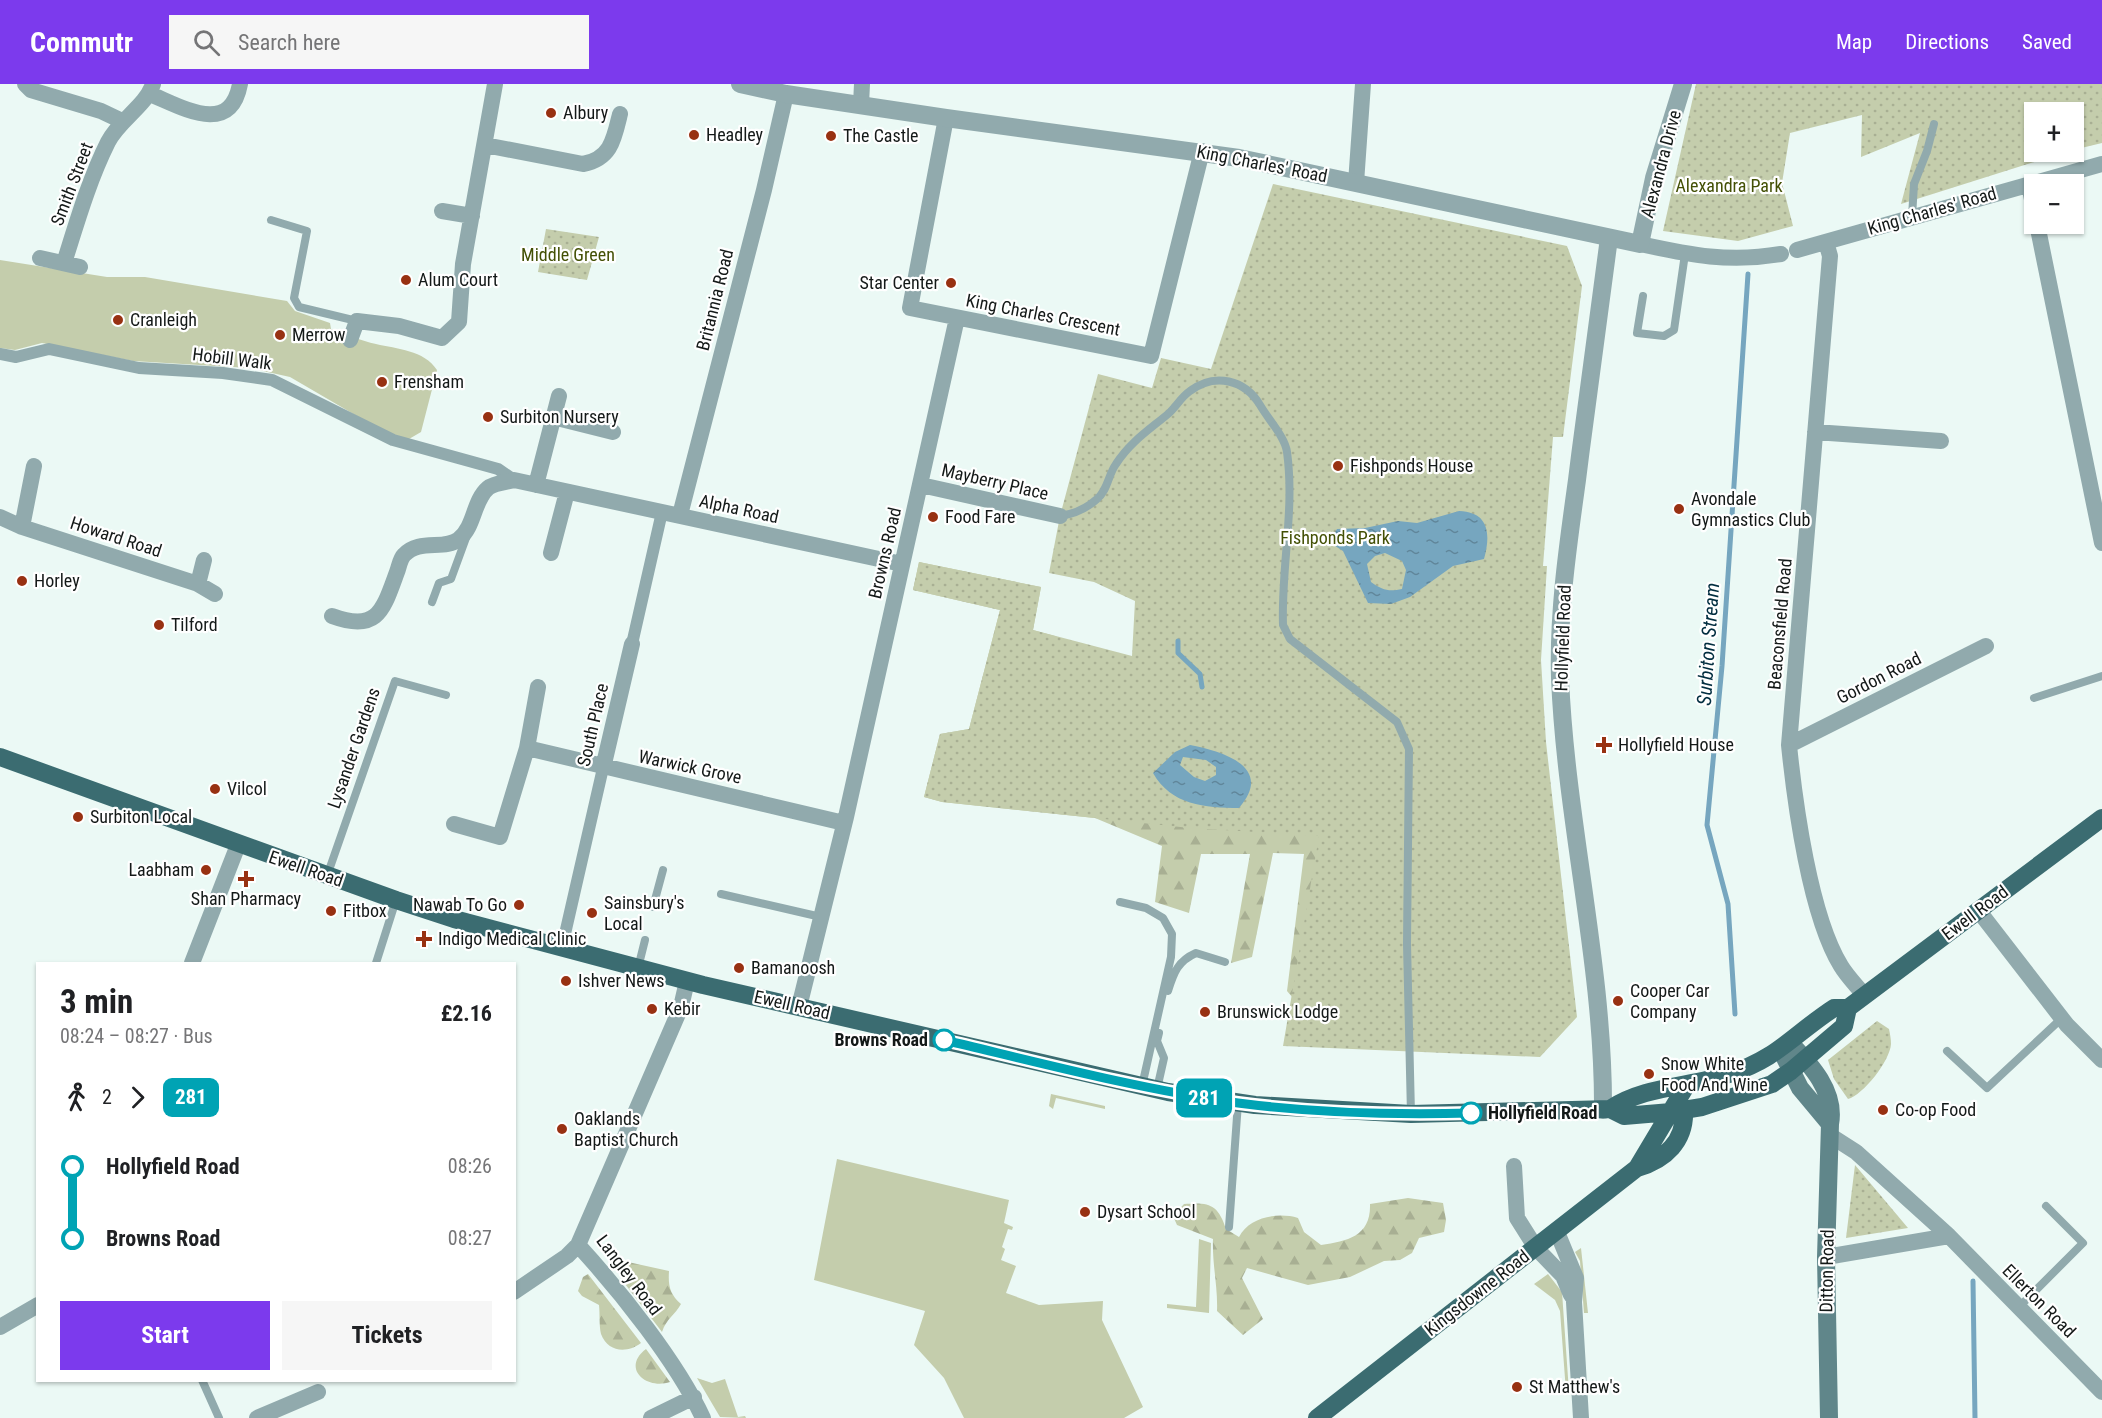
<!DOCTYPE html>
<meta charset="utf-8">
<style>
:root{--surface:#fff;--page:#f6f6f6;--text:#202124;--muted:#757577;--accent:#7c3aed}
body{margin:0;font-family:"Roboto Condensed",sans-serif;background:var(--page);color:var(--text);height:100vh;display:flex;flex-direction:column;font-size:22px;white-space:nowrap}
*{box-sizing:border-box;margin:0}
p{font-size:20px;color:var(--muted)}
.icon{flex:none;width:33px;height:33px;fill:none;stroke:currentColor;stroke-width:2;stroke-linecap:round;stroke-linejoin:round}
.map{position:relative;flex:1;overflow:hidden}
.details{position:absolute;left:36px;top:878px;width:480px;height:420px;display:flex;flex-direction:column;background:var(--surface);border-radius:0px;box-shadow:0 2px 4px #0004}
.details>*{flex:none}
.badge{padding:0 12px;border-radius:9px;font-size:21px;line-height:39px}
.tools{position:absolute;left:2024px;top:18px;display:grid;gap:12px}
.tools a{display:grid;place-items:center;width:60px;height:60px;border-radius:0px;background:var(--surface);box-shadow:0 2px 4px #0004;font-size:30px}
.map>.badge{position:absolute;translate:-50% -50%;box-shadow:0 0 0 3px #fff}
.legs{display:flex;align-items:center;gap:9px;height:66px;padding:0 24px;font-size:20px}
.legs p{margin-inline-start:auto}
.headline{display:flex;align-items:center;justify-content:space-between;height:102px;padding:0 24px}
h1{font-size:33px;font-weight:700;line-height:45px}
.primary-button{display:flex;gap:12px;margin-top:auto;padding:12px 24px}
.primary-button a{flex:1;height:69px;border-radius:0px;background:var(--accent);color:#fff;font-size:24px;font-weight:700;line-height:69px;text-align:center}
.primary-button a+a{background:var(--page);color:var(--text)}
ul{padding:0 24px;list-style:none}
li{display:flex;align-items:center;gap:21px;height:72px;font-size:22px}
li i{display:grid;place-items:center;width:9px;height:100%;margin:0 8px;background:currentColor}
li i::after{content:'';width:15px;height:15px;margin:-8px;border:4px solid;border-radius:50%;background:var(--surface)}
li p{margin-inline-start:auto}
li:first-child i{background:linear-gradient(#0000 50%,currentColor 0)}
li:last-child i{background:linear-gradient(currentColor 50%,#0000 0)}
header{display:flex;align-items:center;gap:36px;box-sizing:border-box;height:84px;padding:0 30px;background:var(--accent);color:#fff}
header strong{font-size:28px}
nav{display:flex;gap:33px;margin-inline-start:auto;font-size:21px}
.search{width:420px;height:54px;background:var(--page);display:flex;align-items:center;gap:15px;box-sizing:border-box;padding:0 21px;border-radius:0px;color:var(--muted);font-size:22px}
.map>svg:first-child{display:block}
.green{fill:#c4cdac}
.forest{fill:url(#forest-firs)}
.park{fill:url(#park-dots)}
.water{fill:url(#water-ripples);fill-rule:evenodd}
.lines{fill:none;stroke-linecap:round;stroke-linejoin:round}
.stream{stroke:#76a6bf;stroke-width:5}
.service{stroke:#91aaad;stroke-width:8}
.pedestrian{stroke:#91aaad;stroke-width:12}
.minor{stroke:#91aaad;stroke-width:16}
.tertiary{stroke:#91aaad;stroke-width:18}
.secondary{stroke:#60868a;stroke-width:18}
.primary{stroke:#3b6c71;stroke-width:18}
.line-1-casing{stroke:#fff;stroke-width:14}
.line-1{stroke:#00a3b4;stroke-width:9}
.poi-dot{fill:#983112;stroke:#fff;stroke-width:2}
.stop-1-dot{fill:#fff;stroke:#00a3b4;stroke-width:3}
.labels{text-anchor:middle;stroke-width:4.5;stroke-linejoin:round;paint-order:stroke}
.poi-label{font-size:18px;fill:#141918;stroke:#fff;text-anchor:start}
.street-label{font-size:18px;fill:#141918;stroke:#fff}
.park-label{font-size:18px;fill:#435005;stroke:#fff}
.stop-label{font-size:18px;font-weight:bold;fill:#141918;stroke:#fff;text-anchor:end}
.water-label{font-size:20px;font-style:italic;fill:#022e40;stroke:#fff}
</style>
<header>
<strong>Commutr</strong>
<div class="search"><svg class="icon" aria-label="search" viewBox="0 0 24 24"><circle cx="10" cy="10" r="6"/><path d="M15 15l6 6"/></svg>Search here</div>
<nav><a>Map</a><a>Directions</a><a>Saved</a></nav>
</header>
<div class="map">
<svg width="2102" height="1334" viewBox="0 0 2102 1334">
<defs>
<pattern id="forest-firs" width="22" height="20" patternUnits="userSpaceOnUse" patternTransform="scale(1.5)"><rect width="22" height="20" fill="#c4cdac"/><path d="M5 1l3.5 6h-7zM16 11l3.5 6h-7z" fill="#a8af93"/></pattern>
<pattern id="park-dots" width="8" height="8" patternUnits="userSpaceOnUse" patternTransform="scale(1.5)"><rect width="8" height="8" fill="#c4cdac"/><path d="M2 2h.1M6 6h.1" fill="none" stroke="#a8af93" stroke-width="1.8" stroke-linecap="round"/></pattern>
<pattern id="water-ripples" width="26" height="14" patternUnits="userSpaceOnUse" patternTransform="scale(1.5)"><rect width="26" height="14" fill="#76a6bf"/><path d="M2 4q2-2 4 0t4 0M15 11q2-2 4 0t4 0" fill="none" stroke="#60869a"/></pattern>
</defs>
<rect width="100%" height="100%" fill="#ebf9f5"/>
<path class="green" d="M0,176L107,193H145L287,217L295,227L330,239L331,245C346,250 361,257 376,260C397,265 424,266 437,286L421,348L409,355L386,349L290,293L249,284L133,277L42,259L15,266L0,264Z
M1051,1010L1105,1022V1025L1056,1014L1053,1025L1049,1022Z
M837,1075L1009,1116L1004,1139L1013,1143L1012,1146L1008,1145L1002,1163L1005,1165L1001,1176L1016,1182L1006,1209L1039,1221L1103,1217L1102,1236L1143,1323L1124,1334H964L944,1294L914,1261L925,1227L814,1196Z
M1199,1155L1211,1159L1209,1229L1167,1224V1220L1196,1223Z
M1581,1164L1588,1229H1584L1580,1177L1575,1168Z
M1548,1190L1562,1208L1569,1308H1566L1560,1227L1555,1216L1534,1200Z
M697,1294L712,1299L725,1295L738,1333L745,1332L746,1334L720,1333Z"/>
<path class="forest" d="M919,478L1041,503L1033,546L1055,552L1345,706L1299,921L1287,907L1304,770L1273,769L1252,873L1231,879L1250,770H1201L1189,829L1155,818L1162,762L1095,734L942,718L924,713L940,650L969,645L1000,526L913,506Z
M1408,1114L1443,1119L1446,1136L1444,1148L1419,1154L1412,1169L1400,1176L1384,1177L1350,1193L1308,1201L1247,1184L1242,1194L1263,1235L1243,1251L1217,1227C1218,1203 1212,1180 1213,1155L1177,1141L1173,1132L1184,1120C1209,1118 1218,1120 1226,1145L1239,1153C1249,1133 1278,1128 1298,1134L1304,1148L1321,1161C1348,1157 1371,1152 1370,1120Z
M628,1178L669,1187C668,1202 670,1210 681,1220C675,1231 666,1235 662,1248L622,1196Z
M588,1190L641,1259C628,1269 608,1269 601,1250C599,1242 600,1230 599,1221L582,1212L578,1207L583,1193Z
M646,1265L670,1298C646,1306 621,1284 646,1265Z"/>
<path class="park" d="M1696,0H2102V59L2073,66V28H2034V68H2066L1901,120L1920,49L1861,73L1862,31L1790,49L1782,99L1793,142L1738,157L1663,147Z
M1273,100L1567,162L1582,202L1563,353H1553L1543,482H1547L1541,576L1546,658L1577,933L1540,973L1283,962L1319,752L1190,744L942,718L924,713L940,650L969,645L1000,526L913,506L919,478L1041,503L1033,546L1132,572L1135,517L1094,498L1049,489L1060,432L1098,290L1152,304L1161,274L1211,285Z
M546,145L599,153L587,196L538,188Z
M1877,937L1889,945C1890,950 1891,955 1891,960C1890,977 1863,1011 1848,1015L1834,995L1828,976Z
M1855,1081L1908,1144L1846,1154Z"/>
<path class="water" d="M1459,427C1489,428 1491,450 1484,475L1453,482L1410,513L1391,520L1368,519L1343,467L1329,458L1337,445L1365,444L1398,437L1417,439ZM1385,469L1402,477L1406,486L1402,505C1389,508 1382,506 1371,498L1367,480L1375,472Z
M1190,661C1222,667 1275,683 1239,724C1205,724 1171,721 1153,689L1175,668ZM1183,673L1206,676L1216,683V691L1205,697L1194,693L1180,681Z"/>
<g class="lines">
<path class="stream" d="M1178,557V569L1200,590L1202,603
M1735,930L1728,820L1707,741L1722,582L1748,190
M1973,1197L1975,1334"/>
<path class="service" d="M1912,133L1914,100L1927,67L1934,40
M271,136L307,147L294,214L299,223L357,237
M1643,212L1637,249L1664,252L1674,246L1685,170
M1060,432C1074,430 1086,425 1097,415C1108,406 1108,391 1116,380C1130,358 1149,346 1168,330C1176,323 1181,313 1190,307C1215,288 1245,296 1260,321C1268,335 1285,353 1287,368C1295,426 1281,483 1283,541L1290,555L1397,638L1409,665L1407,860L1411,1030
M432,518L439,499L451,495L466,454
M2034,614L2102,592
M327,792L395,597L446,611
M721,810L821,833
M1120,818L1146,824L1163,834L1172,850L1171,873L1142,1002
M653,823L663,786
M376,879L396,816
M638,884L645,856
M1168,907C1174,888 1178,877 1196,869L1225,878
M1947,967L1987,1004L2062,934
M1157,1005L1164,974L1157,957L1159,949
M1229,1143L1238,1019
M2018,1224L2083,1159L2046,1122
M202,1296L219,1334"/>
<path class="pedestrian" d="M0,270L16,273L49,265L139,284L223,289L272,296L393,356L498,385L514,396
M632,560L662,428
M562,863L603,684"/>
<path class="minor" d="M25,0L31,6L101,27L122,37
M150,10C182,23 230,53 240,0
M861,20L862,0
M946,34L910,224L1151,272L1202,67
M485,61L583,80C611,75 614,55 620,30
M1356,99L1363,0
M2029,100L2034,126
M442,127L472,132
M2037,140L2102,459
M1826,158L1830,172L1789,661C1795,720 1810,832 1841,882C1847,892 1856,901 1864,911
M1640,160C1691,171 1729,179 1781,170
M1797,166L2102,80
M40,174L80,183
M64,179C77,138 89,96 108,58C119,36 146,22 153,0
M350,256L357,237L399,242L442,254L459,238L463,180L495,0
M553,333L613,348
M1815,348L1941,357
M536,401L559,312
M921,401L1060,432
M680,431L764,106L786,10
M0,433L22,443L198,500L215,510
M22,443L34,382
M551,469L567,408
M198,500L204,476
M332,532C378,549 383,526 397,488C399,483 400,475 404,471C419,454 445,467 459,455C475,442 473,417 488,404C494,399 507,398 514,396L902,480
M1789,661L1986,562
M527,664L538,603
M603,684L632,560
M454,740L500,753L527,664L844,739
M1978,826L2067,941L2102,976
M192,879L238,761
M687,897L681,923L578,1161C620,1207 677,1278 703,1334
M799,923L846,733L957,234
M1831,1052L1856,1068L1949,1152L2102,1308
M1514,1082L1517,1134L1536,1164L1563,1192L1571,1211
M1557,1148L1576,1194L1574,1218L1581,1334
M1826,1173L1949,1152
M514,1208L567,1172L578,1161
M0,1243L38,1221
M257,1334L318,1308
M651,1334L694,1313"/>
<path class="tertiary" d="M740,0L786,10L946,34L1239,74L1640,160L1654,94L1683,0
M1603,1026C1604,882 1566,739 1560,594C1558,528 1568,461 1577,396C1587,315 1598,234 1609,154"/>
<path class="secondary" d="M1790,959C1811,981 1836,1008 1830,1040L1826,1173L1829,1334
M1781,966L1800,1004L1830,1040"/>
<path class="primary" d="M0,673L396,816L454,835L703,901L1168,1008L1255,1021L1411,1030L1610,1025C1644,1002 1690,1003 1729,990C1777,975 1794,950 1834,924H1848L2102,734
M1610,1025L1624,1032L1671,1028L1702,1023L1772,1000L1791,987L1844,942L1848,924
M1637,1084C1665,1076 1686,1057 1684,1025
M1317,1334L1637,1084L1686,1002"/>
</g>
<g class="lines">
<g class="line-1-casing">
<path id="line-1" d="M944,956C1041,979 1139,1005 1238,1019C1315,1029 1394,1031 1471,1029"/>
</g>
<use href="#line-1" class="line-1"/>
</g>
<g class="poi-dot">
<circle cx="551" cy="29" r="6"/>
<circle cx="694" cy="51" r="6"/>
<circle cx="831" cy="52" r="6"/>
<circle cx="406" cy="196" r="6"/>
<circle cx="951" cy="199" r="6"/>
<circle cx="118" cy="236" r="6"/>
<circle cx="280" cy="251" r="6"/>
<circle cx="382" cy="298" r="6"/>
<circle cx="488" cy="333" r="6"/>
<circle cx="1338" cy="382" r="6"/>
<circle cx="1679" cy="425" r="6"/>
<circle cx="933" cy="433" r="6"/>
<circle cx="22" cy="497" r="6"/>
<circle cx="159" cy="541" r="6"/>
<path d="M1601 652h6v6h6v6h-6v6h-6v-6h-6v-6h6z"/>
<circle cx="215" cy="705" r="6"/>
<circle cx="78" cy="733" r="6"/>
<circle cx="206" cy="786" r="6"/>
<path d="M243 786h6v6h6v6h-6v6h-6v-6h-6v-6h6z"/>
<circle cx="519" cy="821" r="6"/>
<circle cx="331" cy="827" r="6"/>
<circle cx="592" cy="829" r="6"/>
<path d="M421 846h6v6h6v6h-6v6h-6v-6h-6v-6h6z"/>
<circle cx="739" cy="884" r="6"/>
<circle cx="566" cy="897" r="6"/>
<circle cx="1618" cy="917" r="6"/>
<circle cx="652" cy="925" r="6"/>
<circle cx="1205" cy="928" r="6"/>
<circle cx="1649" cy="990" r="6"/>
<circle cx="1883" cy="1026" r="6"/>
<circle cx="562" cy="1045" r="6"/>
<circle cx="1085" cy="1128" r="6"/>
<circle cx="1517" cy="1303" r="6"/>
</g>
<g class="stop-1-dot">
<circle cx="944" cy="956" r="10"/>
<circle cx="1471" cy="1029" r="10"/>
</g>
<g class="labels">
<g class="poi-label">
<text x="563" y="35">Albury</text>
<text x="706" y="57">Headley</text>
<text x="843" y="58">The Castle</text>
<text x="418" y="202">Alum Court</text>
<text x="939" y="205" text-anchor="end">Star Center</text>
<text x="130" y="242">Cranleigh</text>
<text x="292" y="257">Merrow</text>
<text x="394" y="304">Frensham</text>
<text x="500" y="339">Surbiton Nursery</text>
<text x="1350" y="388">Fishponds House</text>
<text x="1691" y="421">Avondale<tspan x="1691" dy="21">Gymnastics Club</tspan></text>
<text x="945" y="439">Food Fare</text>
<text x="34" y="503">Horley</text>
<text x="171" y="547">Tilford</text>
<text x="1618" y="667">Hollyfield House</text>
<text x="227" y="711">Vilcol</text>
<text x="90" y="739">Surbiton Local</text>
<text x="194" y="792" text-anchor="end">Laabham</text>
<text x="246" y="821" text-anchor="middle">Shan Pharmacy</text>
<text x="604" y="825">Sainsbury's<tspan x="604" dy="21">Local</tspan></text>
<text x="507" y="827" text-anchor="end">Nawab To Go</text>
<text x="343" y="833">Fitbox</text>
<text x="438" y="861">Indigo Medical Clinic</text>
<text x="751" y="890">Bamanoosh</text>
<text x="578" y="903">Ishver News</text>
<text x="1630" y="913">Cooper Car<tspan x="1630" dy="21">Company</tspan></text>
<text x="664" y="931">Kebir</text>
<text x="1217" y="934">Brunswick Lodge</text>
<text x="1661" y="986">Snow White<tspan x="1661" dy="21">Food And Wine</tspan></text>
<text x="1895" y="1032">Co-op Food</text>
<text x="574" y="1041">Oaklands<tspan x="574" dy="21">Baptist Church</tspan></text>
<text x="1097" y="1134">Dysart School</text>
<text x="1529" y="1309">St Matthew's</text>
</g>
<g class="street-label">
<text transform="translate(1262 80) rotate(11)" y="6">King Charles' Road</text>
<text transform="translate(1661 80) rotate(-75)" y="6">Alexandra Drive</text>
<text transform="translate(72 100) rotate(-69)" y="6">Smith Street</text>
<text transform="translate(1932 127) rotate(-16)" y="6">King Charles' Road</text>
<text transform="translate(715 216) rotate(-76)" y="6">Britannia Road</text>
<text transform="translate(1043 231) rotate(11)" y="6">King Charles Crescent</text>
<text transform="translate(232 275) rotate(7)" y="6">Hobill Walk</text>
<text transform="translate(995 398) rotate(13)" y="6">Mayberry Place</text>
<text transform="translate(739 425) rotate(12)" y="6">Alpha Road</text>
<text transform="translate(116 453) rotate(18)" y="6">Howard Road</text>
<text transform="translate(885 469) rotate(-77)" y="6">Browns Road</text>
<text transform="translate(1780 540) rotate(-85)" y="6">Beaconsfield Road</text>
<text transform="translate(1563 554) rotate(-88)" y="6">Hollyfield Road</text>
<text transform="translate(1879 594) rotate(-27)" y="6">Gordon Road</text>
<text transform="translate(593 641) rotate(-77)" y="6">South Place</text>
<text transform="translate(354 664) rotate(-71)" y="6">Lysander Gardens</text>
<text transform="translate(690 683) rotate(12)" y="6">Warwick Grove</text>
<text transform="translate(306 785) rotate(19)" y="6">Ewell Road</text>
<text transform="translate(1975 829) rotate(-37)" y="6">Ewell Road</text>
<text transform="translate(792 921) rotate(13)" y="6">Ewell Road</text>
<text transform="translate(1827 1187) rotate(-89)" y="6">Ditton Road</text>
<text transform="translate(629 1191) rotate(53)" y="6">Langley Road</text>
<text transform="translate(1477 1209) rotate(-38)" y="6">Kingsdowne Road</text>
<text transform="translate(2039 1217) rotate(45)" y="6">Ellerton Road</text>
</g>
<g class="park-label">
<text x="1729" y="108">Alexandra Park</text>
<text x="568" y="177">Middle Green</text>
<text x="1335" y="460">Fishponds Park</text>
</g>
<g class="stop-label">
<text x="928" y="962">Browns Road</text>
<text x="1488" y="1035" text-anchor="start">Hollyfield Road</text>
</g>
<g class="water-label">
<text transform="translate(1708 560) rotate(-86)" y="7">Surbiton Stream</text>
</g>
</g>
</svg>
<div class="tools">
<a>+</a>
<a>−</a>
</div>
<b class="badge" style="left:1204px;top:1014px;background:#00a3b4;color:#fff">281</b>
<section class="details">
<div class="headline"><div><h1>3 min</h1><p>08:24 – 08:27 · Bus</p></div><b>£2.16</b></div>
<div class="legs"><svg class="icon" aria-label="walk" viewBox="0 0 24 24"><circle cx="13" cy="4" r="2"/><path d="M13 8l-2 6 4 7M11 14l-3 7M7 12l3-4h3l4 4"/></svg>2<svg class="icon" aria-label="forward" viewBox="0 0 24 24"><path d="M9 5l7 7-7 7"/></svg><b class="badge" style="background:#00a3b4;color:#fff">281</b></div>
<ul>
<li><i style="color:#00a3b4"></i><b>Hollyfield Road</b><p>08:26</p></li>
<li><i style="color:#00a3b4"></i><b>Browns Road</b><p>08:27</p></li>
</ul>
<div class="primary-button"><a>Start</a><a>Tickets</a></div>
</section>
</div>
